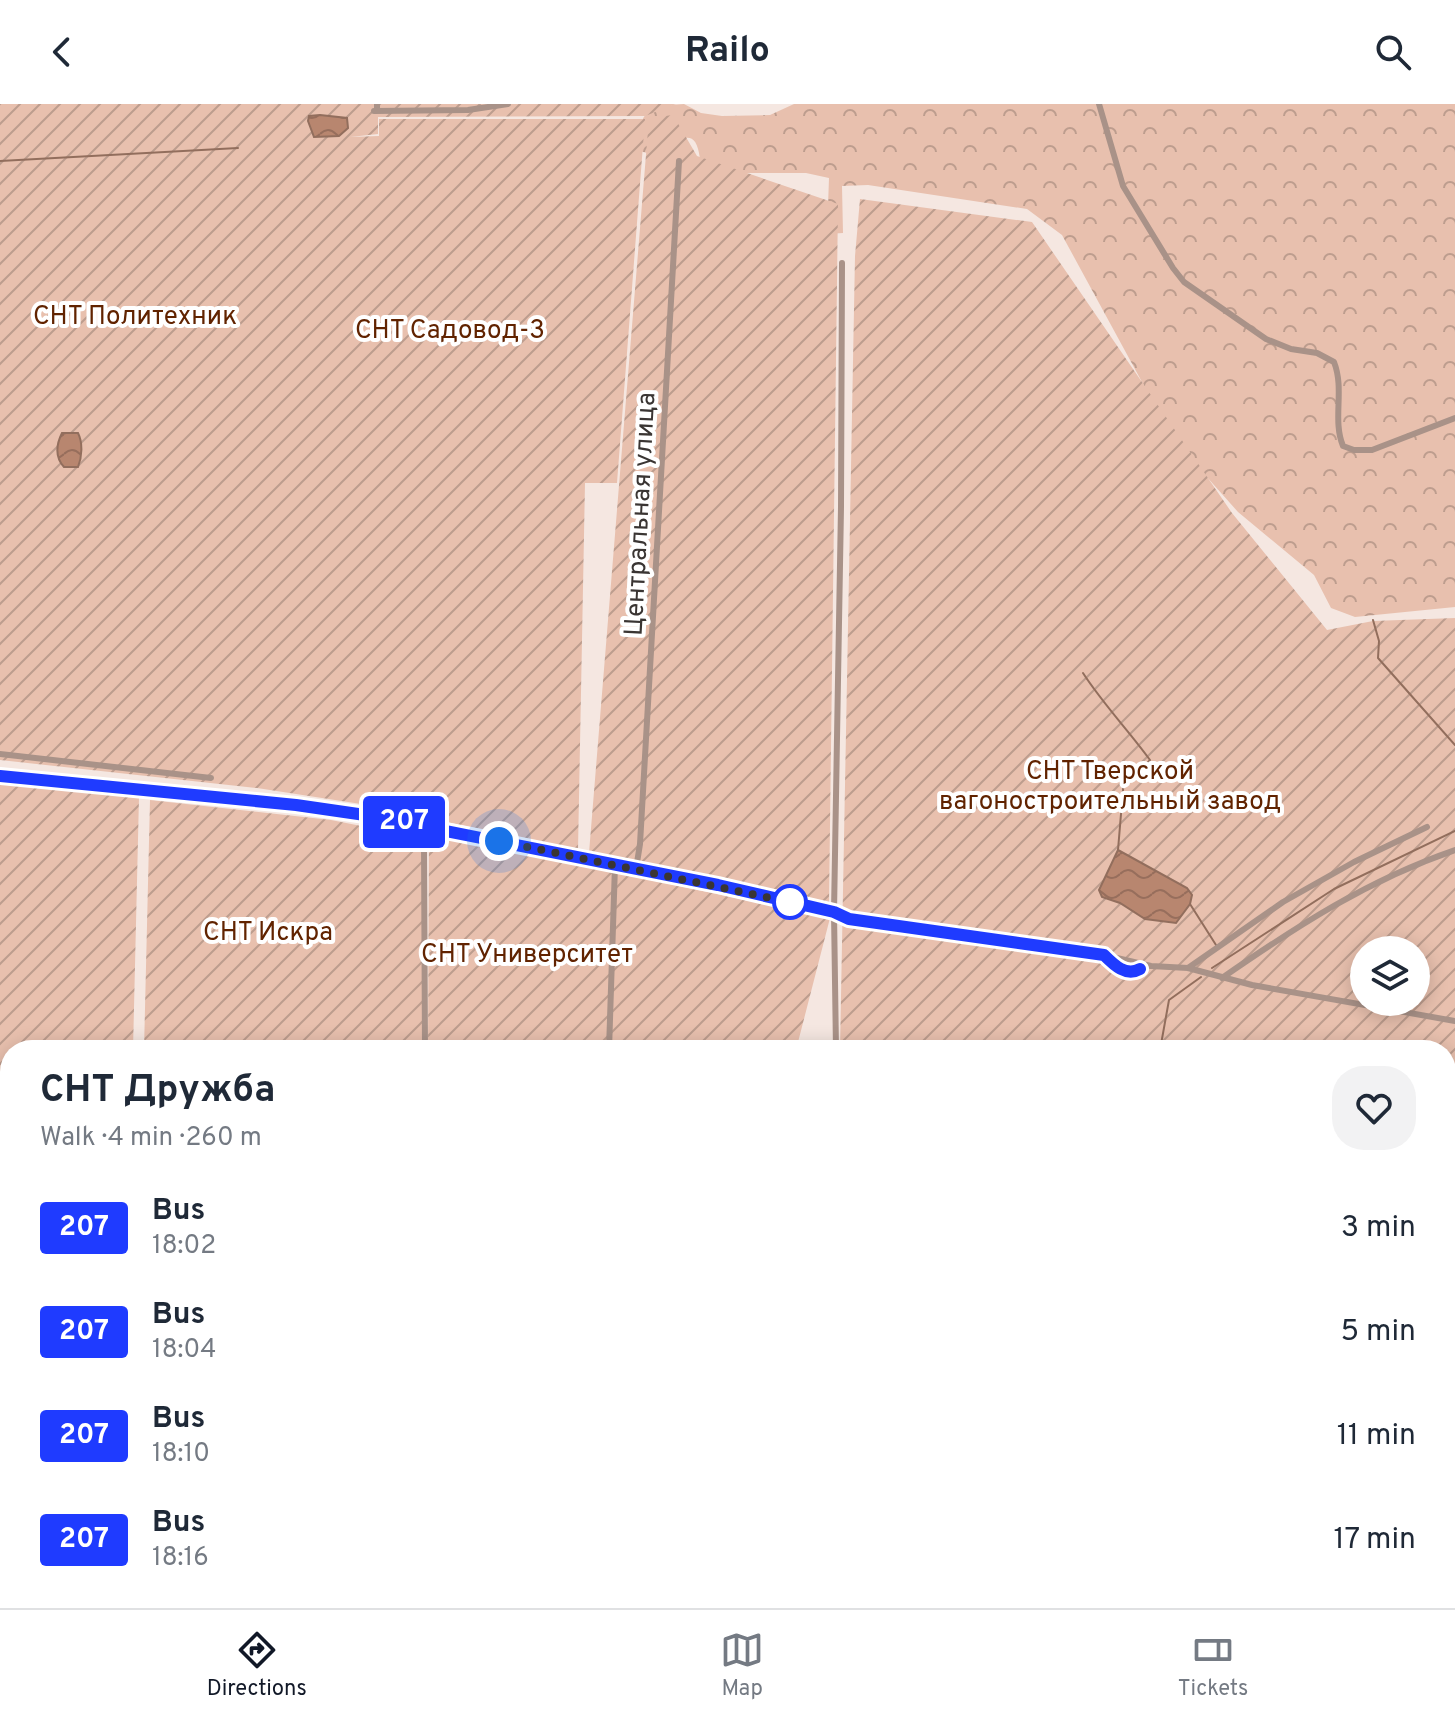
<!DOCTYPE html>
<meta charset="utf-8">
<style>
:root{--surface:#fff;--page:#f2f2f3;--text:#1f2937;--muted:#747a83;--line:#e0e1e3;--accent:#111827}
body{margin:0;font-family:Overpass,sans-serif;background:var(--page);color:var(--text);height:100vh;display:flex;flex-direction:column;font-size:30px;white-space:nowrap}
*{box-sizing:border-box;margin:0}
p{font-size:26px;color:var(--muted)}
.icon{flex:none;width:44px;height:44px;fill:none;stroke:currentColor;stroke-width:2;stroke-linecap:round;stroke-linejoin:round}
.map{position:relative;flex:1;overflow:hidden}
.panel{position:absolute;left:0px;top:936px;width:1456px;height:568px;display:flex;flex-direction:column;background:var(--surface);border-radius:32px 32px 0 0;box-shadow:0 4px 20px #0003}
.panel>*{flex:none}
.badge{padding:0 16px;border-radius:6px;font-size:28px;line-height:52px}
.controls{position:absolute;left:1350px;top:832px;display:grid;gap:16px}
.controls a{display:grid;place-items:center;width:80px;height:80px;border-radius:50%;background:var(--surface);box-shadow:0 4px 20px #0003;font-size:40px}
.you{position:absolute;width:40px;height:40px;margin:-20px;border:6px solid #fff;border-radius:50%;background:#1a73e8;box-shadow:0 0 0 12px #1a73e833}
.map>.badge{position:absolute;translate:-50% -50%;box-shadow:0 0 0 4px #fff}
.round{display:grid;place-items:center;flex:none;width:84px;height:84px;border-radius:32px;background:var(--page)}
.headline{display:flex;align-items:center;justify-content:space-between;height:136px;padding:0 40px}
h1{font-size:38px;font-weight:700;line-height:60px}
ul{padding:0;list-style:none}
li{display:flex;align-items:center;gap:24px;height:104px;padding:0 40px}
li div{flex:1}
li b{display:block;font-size:30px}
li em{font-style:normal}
li .badge{min-width:88px;font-weight:700;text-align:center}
header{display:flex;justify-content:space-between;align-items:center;height:104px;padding:0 40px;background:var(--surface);font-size:36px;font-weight:700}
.dock{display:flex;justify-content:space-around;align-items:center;height:112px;border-top:2px solid var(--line);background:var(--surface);font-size:22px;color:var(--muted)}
.dock a{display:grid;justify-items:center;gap:4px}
.dock .active{color:var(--accent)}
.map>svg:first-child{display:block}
.forest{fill:url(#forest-crowns)}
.garden{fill:url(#garden-furrows);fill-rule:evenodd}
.water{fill:url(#water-waves);stroke:#926e5d;stroke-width:2}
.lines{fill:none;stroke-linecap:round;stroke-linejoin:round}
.stream{stroke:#926e5d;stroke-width:2}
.street{stroke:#a99288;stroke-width:6}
.line-casing{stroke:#fff;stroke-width:18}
.line{stroke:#1f3bff;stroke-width:12}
.walk{stroke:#3a3533;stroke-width:8;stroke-dasharray:0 14.4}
.stop-dot{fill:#fff;stroke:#1f3bff;stroke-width:4}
.labels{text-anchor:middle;stroke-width:8;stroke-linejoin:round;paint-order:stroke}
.park-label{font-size:26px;fill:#612300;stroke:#fff}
.street-label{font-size:26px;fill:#3a3533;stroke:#fff}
</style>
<header><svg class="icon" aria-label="back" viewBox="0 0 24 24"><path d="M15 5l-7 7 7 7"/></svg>Railo<svg class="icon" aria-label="search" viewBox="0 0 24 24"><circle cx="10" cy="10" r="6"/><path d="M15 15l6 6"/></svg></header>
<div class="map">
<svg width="1455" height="1504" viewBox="0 0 1455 1504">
<defs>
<pattern id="forest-crowns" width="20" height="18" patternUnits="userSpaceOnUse" patternTransform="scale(2)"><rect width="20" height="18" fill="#e8c0ae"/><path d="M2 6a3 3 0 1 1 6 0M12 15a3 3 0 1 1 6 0" fill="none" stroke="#bd9d8e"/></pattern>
<pattern id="garden-furrows" width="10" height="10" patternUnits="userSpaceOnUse" patternTransform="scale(2)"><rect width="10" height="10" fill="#e8c0ae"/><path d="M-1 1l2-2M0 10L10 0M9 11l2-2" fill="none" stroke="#bd9d8e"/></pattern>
<pattern id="water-waves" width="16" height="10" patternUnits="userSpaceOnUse" patternTransform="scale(2)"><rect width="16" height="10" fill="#b8866f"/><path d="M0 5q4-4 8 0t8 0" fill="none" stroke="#976e5c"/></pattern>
</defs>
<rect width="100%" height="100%" fill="#f5e7e1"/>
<path class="forest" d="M684,0L701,9L722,12L770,11L794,0H1455V503L1355,513L1331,504L1314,471L1238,408L1173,335L1062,131L1027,105L868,81L842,82L843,129L827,130L829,74L806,69H743L700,55C695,12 671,47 650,49C645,49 641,47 636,46C641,6 645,3 684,0Z
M0,1226L10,1229L7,1336L10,1406L0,1404Z"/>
<path class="garden" d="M0,0H676L645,12L378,13V30L350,33L379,32V15H645L617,379H585L578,746L361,700L257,684L0,656Z
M673,11L697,52L838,100L829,799L589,749L649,14Z
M860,95L1032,118L1232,409L1327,526L1373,517L1455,514V1037L1446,1029V946H840L855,152ZM1364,846H1416V898H1364Z
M0,678L139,693L133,946H10V1134L0,1121Z
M150,696L331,716L422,734L423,946H144Z
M429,729L830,814L796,946H428Z
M1446,1041L1455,1048V1276L1446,1273Z
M0,1131L10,1143V1228L0,1222Z
M1446,1277L1455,1279V1504H1364L1365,1494H1446Z
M31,1494H523L449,1504H29Z
M556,1494H770L766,1504H482Z
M794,1494H1056L1054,1504H788Z
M1073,1494H1355L1354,1504H1071Z"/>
<path class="water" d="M320,11L347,14L348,24L339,32L314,33L308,17L309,12Z
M62,329H78C83,339 82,353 78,363H64C55,353 56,341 62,329Z
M1118,746L1187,784L1192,791L1190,800L1176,819L1145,815L1120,799L1102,793L1099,786Z"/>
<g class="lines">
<path class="stream" d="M0,57L238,44
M1373,516L1379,537L1378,554L1455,641
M1083,569C1103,600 1129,627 1150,656L1137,670
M1118,746L1124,674
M1190,800L1216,841
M1212,864L1334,785L1455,727
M1160,946L1169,896L1201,873
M0,1129L10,1142
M19,1504L20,1494
M1059,1504L1061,1494"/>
<path class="street" d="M377,0V7H374L468,6L508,0
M1099,0L1123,82L1173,164L1184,178L1266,235L1291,245L1317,249L1334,258C1345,286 1332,315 1343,342L1354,346H1372L1455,314
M0,650L211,674
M0,672L296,701L365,711L718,781L834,808L849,815L1104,851L1151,862L1188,864L1252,881L1455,917
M636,765L640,740L679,57
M1188,864L1283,798L1354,758L1427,723
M1222,874C1297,822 1368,776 1455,746
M425,946L424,739L430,723
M609,946L615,761
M836,946L834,808L841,403L842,159
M1446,1237L1455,1239
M77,1494L78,1504
M793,1504L800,1494
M1073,1504L1075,1494"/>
</g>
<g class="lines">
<g class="line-casing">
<path id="line" d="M0,672L296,701L365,711L718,781L834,808L849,815L1104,851C1114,861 1126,873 1140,865"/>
</g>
<use href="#line" class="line"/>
<path class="walk" d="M499,737L790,798"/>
</g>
<circle class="stop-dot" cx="790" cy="798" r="16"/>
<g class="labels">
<g class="park-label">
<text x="135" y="220">СНТ Политехник</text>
<text x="450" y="234">СНТ Садовод-3</text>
<text x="1110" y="675">СНТ Тверской<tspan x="1110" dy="30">вагоностроительный завод</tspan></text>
<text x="268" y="836">СНТ Искра</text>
<text x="527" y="858">СНТ Университет</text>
</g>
<g class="street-label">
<text transform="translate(639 410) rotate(-87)" y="9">Центральная улица</text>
</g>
</g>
</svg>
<div class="controls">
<a><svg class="icon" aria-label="layers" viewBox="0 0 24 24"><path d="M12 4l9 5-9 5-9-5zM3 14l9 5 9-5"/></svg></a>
</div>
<div class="you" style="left:499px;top:737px"></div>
<b class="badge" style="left:404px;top:718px;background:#1f3bff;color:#fff">207</b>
<section class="panel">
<div class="headline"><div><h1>СНТ Дружба</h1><p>Walk · 4 min · 260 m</p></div><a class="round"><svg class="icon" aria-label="heart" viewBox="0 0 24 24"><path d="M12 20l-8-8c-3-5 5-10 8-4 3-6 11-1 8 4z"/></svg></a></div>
<ul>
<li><span class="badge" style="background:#1f3bff;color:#fff">207</span><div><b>Bus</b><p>18:02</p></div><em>3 min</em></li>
<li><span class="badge" style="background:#1f3bff;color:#fff">207</span><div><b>Bus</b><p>18:04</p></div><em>5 min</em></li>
<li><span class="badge" style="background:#1f3bff;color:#fff">207</span><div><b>Bus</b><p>18:10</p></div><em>11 min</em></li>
<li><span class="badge" style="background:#1f3bff;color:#fff">207</span><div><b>Bus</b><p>18:16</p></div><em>17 min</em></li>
</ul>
</section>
</div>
<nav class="dock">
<a class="active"><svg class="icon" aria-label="directions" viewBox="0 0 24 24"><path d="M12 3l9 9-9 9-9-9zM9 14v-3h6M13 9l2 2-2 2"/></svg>Directions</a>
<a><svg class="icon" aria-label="map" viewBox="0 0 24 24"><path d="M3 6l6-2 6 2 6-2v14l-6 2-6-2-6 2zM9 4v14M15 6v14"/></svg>Map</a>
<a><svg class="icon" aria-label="tickets" viewBox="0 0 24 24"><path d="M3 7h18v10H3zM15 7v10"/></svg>Tickets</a>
</nav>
